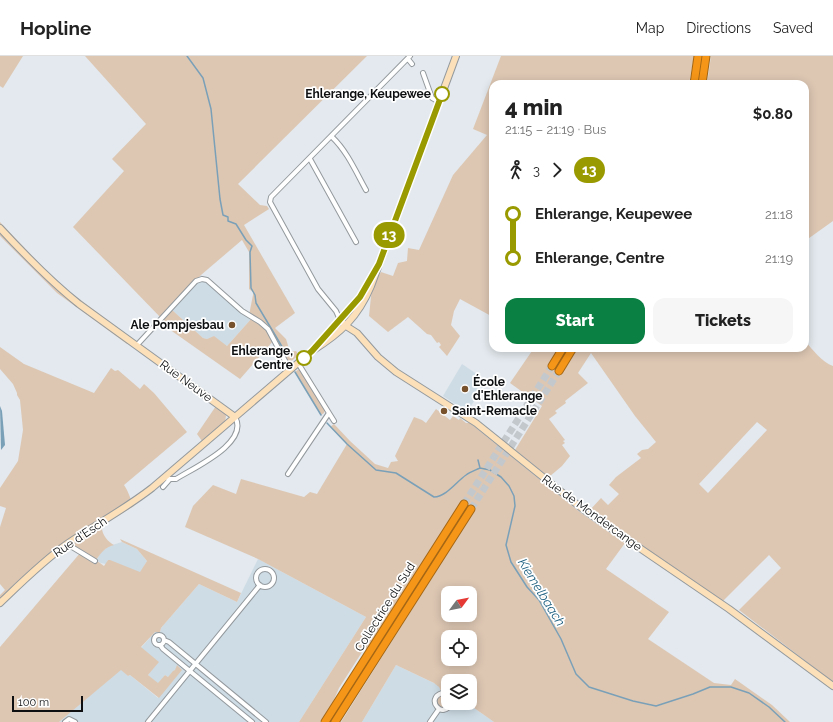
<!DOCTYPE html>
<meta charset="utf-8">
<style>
:root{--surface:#fff;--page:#f6f6f6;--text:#222;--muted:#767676;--line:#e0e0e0;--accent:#0b8043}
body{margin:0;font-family:Raleway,sans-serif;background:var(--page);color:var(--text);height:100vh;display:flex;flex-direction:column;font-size:15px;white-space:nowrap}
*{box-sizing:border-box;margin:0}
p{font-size:13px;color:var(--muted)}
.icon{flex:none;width:22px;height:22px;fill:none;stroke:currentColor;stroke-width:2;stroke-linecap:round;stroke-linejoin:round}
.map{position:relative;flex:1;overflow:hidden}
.side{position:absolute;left:489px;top:24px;width:320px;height:272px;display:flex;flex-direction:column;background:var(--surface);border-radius:12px;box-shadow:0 2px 10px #0003}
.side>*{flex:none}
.badge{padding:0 8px;border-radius:13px;font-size:14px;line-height:26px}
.needle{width:26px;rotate:58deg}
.tools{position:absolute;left:441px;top:530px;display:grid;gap:8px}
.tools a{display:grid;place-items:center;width:36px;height:36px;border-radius:8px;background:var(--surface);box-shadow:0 2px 10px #0003;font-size:20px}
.scale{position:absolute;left:12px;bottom:10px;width:71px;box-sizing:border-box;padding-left:4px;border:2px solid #0d0f10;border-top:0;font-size:11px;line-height:14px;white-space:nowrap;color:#0d0f10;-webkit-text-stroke:3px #fff;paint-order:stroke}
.map>.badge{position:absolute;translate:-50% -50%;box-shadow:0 0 0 2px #fff}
.legs{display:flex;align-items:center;gap:6px;height:44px;padding:0 16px;font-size:13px}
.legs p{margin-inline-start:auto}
.summary{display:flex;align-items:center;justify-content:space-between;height:68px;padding:0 16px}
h1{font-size:22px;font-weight:800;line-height:30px}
.action{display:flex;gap:8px;margin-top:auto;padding:8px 16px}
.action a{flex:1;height:46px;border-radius:12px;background:var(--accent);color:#fff;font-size:16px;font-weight:800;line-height:46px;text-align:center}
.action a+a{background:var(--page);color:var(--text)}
ul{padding:0 16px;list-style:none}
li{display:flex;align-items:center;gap:14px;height:44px;font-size:15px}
li i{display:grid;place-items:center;width:6px;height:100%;margin:0 5px;background:currentColor}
li i::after{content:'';width:10px;height:10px;margin:-5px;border:3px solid;border-radius:50%;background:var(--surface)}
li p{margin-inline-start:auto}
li:first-child i{background:linear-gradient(#0000 50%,currentColor 0)}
li:last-child i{background:linear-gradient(currentColor 50%,#0000 0)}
header{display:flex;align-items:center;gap:24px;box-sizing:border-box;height:56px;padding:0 20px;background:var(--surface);border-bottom:1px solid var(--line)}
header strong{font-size:19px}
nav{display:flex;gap:22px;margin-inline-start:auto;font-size:14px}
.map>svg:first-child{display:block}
.built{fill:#cedce5}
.green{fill:#ddc7b3;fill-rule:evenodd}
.water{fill:#7aa0b8}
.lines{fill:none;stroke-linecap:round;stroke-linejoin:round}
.stream{stroke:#7aa0b8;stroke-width:1.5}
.highway-tunnel{stroke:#c3c8cd;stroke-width:7;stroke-dasharray:7 3.5;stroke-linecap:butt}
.street-casing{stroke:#93999d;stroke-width:6}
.secondary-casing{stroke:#93999d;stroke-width:8}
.highway-casing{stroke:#a46715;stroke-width:9}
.street{stroke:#fff;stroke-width:4}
.secondary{stroke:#fce0ba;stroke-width:6}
.highway{stroke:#f69618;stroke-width:7}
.line-1-casing{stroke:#fff;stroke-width:9}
.line-1{stroke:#990;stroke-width:6}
.stop-1-dot{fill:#fff;stroke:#990;stroke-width:2}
.poi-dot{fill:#76512c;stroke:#fff;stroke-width:1.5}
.labels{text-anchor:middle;stroke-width:3.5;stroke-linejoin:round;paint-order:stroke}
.stop-label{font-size:12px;font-weight:bold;fill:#0d0f10;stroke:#fff;text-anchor:end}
.poi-label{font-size:12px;font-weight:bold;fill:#0d0f10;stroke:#fff;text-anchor:start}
.street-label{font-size:12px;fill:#0d0f10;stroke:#fff}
.water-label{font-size:13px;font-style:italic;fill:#1a5d7e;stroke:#fff}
</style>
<header>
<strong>Hopline</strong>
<nav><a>Map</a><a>Directions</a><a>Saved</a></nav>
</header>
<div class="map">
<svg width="833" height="666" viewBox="0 0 833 666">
<rect width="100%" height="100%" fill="#e3e9ee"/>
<path class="built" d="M201,219L228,243L252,262L227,290L213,281L207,283L203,282L171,253Z
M462,308L487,325L467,356L443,340Z
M122,486L137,493L147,505L140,517L108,504L106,508L101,507L96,504L101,496L109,490Z
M258,503L366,561L299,666H59L121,613L128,620L130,619L158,642L177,612L168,621L165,619L158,628L148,619L158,606L141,592L155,576H160L161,572L199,528L237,546Z
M396,609L438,629L442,637L435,649L452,647L457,649L459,647H467L494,666H362Z"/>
<path class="green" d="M0,0H23L3,32L0,30Z
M85,0H367L238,128L260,149L267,150L269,153L244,169L295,257L275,272L286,283L290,296L296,295L299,299L290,306L285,304L274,284L240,323L159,266L161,262L73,171L124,115L112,103L146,68ZM242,184L249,196V233L253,236V239L249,259L252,262L227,290L214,280L207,283L203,282L171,253L201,219Z
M501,0H694L689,28H493V261L460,243L454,255L451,269L460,280L447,300L439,291L441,289L439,286L437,287L431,279L427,278L408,261L388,276L369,260L372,231L381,216L393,220L398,207L407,205L408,192L419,194L453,119L487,79L473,73Z
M711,0H833V165L805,185V28H707Z
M0,166L59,228L132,282L127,288L57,237L0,180Z
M805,285C813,294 822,306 833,310V626L739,554L781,512L769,499L723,545L590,454L601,442L608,449L619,438L609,429L616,421L641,402L637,398L642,394L648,393L656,386L635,360L591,297L578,317L588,327L565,345L566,347L555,355L557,357L549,363L565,384L563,385L565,387L562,389L570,400L562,410L549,421L515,394L542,350L510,327L534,292H559L549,309L561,317L578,292H805ZM757,366L767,374L708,437L699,428Z
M0,291L24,308L94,337L111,312L115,315L118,314L140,333L144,328L154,337L187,376L124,429C129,436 130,443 134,450L102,470C101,478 108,486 114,489C105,491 101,497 96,504L104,510L108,504H110L140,516L147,505L137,493L122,486L120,483L241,537L237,546L199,528L161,572L160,576H155L141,591L159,606L148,619L158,627L165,619L168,621L173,615L175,614L177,609L182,614L159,642L130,619L128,620L121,614L59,666H0V591L81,496L67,488L0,546V539L5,534L0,528V471L6,452L0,450V432L18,405L23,374L20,344L17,339V337L13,328L0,313Z
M299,313L325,354L324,357L321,359L295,316Z
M216,350L224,355L226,360L225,366L202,385L197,378Z
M436,353L450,364L453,360L459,364L460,362L466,367H470L581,457L625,487L606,513L669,556L648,583L714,627L731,629L735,623L772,649L790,666H494L467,647H470V625H448V647H451L450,649L441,654L434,646L442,637L439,631L434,627L396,609L362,666H341L474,455L462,446L454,459L453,458L366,594L364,593L339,632L332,648L320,666H299L366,561L258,503L185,471L193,450L213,429L236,438L241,423L304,441L310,436L317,438L347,388L330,371L334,368L350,385L375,408L388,412L391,406L398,405L395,400L414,361L422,364L426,367ZM448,537H470V559H448ZM448,581H470V603H448Z"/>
<path class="water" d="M0,350L2,355L5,389L1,394Z"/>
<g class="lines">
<path class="stream" d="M187,0L203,22L211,53L220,143L223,159L228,161V165L236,168L246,184L252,190L250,196L251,232L255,239L256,247L287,299
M295,316L321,359
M327,367L347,388L376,414L396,417L434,441C447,440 456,426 466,419C470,416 476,414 480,412L490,414L501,421L509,430L514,440L515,450L506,489L511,506L527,531L539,544L561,583L576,618L589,631L633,645L656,650L693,638L710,631H731L749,637L769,651L785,666
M478,404L480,412"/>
<path class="highway-tunnel" d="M464,448L552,310
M471,453L559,315"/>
<g class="street-casing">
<path id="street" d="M408,3L412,8
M423,17L432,42L439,46
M332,81C347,95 356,116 366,134
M310,103L356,186
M340,264L336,255L318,233L270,146L271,141L410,0
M137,289L196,225L202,223L207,224L242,255L260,266L268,273L290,314
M329,357L334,365
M288,418L329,357L298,307
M165,421L170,423H176C193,412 250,387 235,361
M163,431L170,423
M67,488L95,505
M256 522a9 9 0 1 1 18 0a9 9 0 1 1-18 0Z
M154 584a5 5 0 1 1 10 0a5 5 0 1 1-10 0Z
M164,584L169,586L266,666
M160,589L163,593L252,666
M448,639L442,637C424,643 444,665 451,647
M65,666L69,663L75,666
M148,666L260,529
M430,666L439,653"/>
</g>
<g class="secondary-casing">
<path id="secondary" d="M0,172C25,199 50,225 79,248L235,361
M340,264L346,270L357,277L378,301L396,316L476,367L584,454L729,553L833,630
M318,289L360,241L369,227
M0,547C22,526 43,505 67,488C95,469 125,453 152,432L312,295C341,277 358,261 371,230L456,0"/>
</g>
<g class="highway-casing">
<path id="highway" d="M694,28L698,0
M702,28L706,0
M552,310L563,292
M559,315L573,292
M325,666L464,448
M335,666L471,453"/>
</g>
<use href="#street" class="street"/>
<use href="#secondary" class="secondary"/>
<use href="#highway" class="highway"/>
</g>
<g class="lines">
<g class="line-1-casing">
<path id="line-1" d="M304,302L312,295L360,241L379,208L442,38"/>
</g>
<use href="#line-1" class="line-1"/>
</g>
<g class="stop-1-dot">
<circle cx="442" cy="38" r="7"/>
<circle cx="304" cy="302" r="7"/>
</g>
<g class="poi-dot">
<circle cx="232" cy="269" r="4"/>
<circle cx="465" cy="333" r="4"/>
<circle cx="444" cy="355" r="4"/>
</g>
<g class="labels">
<g class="stop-label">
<text x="431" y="42">Ehlerange, Keupewee</text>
<text x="293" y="299">Ehlerange,<tspan x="293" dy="14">Centre</tspan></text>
</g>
<g class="poi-label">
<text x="224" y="273" text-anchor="end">Ale Pompjesbau</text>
<text x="473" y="330">École<tspan x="473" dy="14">d'Ehlerange</tspan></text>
<text x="452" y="359">Saint-Remacle</text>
</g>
<g class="street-label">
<text transform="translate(186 325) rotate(36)" y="4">Rue Neuve</text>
<text transform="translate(592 457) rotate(36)" y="4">Rue de Mondercange</text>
<text transform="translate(80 481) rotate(-34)" y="4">Rue d'Esch</text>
<text transform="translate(385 551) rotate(-58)" y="4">Collectrice du Sud</text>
</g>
<g class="water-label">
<text transform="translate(542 536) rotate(58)" y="5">Kiemelbaach</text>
</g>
</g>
</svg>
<div class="tools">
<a><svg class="needle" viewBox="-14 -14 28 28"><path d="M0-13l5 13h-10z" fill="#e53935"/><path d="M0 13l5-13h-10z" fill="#767676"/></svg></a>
<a><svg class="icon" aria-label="locate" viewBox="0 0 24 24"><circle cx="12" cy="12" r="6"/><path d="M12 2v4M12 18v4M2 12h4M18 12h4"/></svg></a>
<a><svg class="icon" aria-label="layers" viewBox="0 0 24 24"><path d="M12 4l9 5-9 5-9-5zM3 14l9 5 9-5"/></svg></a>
</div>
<div class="scale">100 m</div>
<b class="badge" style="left:389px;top:179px;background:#990;color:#fff">13</b>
<section class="side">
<div class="summary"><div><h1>4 min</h1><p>21:15 – 21:19 · Bus</p></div><b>$0.80</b></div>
<div class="legs"><svg class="icon" aria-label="walk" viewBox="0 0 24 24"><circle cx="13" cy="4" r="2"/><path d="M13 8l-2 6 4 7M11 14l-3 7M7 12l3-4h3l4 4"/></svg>3<svg class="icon" aria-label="forward" viewBox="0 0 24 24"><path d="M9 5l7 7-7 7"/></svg><b class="badge" style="background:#990;color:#fff">13</b></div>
<ul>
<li><i style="color:#990"></i><b>Ehlerange, Keupewee</b><p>21:18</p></li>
<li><i style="color:#990"></i><b>Ehlerange, Centre</b><p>21:19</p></li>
</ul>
<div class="action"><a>Start</a><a>Tickets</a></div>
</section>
</div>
